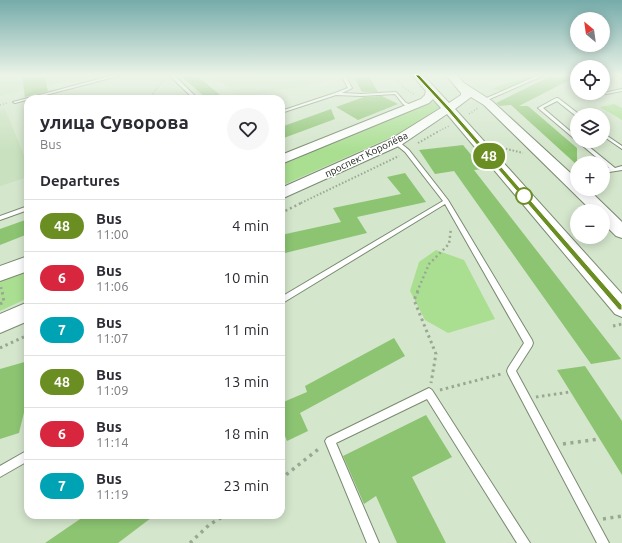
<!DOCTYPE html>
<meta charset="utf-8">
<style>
:root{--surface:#fff;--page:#f7f7f7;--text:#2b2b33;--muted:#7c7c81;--line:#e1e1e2}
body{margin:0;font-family:Ubuntu,sans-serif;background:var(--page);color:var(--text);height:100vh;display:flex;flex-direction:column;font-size:15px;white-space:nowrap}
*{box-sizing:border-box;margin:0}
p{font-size:13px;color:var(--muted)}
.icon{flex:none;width:22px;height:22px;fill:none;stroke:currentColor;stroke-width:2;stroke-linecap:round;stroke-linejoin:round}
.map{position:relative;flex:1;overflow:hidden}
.drawer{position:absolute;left:24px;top:95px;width:261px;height:424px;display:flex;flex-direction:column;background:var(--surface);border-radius:12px;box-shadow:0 2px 10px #0003}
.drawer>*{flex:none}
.badge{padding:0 8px;border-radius:13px;font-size:14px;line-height:26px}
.needle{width:26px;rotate:331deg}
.fabs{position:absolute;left:570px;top:12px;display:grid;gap:8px}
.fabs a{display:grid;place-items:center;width:40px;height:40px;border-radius:50%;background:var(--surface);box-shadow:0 2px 10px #0003;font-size:20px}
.map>.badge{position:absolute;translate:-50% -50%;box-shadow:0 0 0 2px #fff}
h2{padding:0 16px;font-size:15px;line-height:36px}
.round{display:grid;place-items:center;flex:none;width:42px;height:42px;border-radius:21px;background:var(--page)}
.headline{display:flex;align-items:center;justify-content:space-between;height:68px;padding:0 16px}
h1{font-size:19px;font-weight:600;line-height:30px}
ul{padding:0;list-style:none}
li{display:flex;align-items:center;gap:12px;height:52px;padding:0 16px;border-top:1px solid var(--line)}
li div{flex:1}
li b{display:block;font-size:15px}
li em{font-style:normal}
li .badge{min-width:44px;font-weight:700;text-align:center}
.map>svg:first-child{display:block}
.built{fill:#c9e1bf}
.green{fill:#aadf92}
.building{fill:#8cc472}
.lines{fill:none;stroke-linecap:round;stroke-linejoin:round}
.service-casing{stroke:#7a8b72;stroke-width:2}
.minor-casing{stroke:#7a8b72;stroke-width:2}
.secondary-casing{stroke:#7a8b72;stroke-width:2}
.path-far4{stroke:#9aa893;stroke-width:1.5;stroke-dasharray:1 2;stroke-linecap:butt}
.path-far3{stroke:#9aa893;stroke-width:2;stroke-dasharray:1.5 2;stroke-linecap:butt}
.path-far2{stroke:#9aa893;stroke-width:2.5;stroke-dasharray:2 3;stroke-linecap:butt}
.path-far1{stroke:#9aa893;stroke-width:3;stroke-dasharray:2.5 3.5;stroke-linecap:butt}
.path{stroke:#9aa893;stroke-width:3.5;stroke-dasharray:3 4.5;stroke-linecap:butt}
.service{fill:#fff;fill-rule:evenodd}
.minor{fill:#fff;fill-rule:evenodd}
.secondary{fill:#fff;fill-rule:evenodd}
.line{fill:#6b8e23;stroke:#fff}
.stop-dot{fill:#fff;stroke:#6b8e23;stroke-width:2}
.labels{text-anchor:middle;stroke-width:3;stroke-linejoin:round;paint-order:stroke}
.far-street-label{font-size:10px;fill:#181f15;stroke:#fff}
</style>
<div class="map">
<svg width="622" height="543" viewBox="0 0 622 543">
<rect width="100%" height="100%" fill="#d4e6cc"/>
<path class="built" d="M0,75H97L0,96Z
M214,75H318L324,82L240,98Z
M5,109L28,165V177L0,186V110Z"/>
<path class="green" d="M525,75H538L502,91L491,89L520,79Z
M434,101L438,104L440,108L396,135L281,186V162L428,102Z
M614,104L622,108V120L600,107Z
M436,250L464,260L495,319L448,333L425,320L410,291L419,262Z
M28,266V298L0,311V278Z"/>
<path class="building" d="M22,75H44L48,91L25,97Z
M180,75H196L225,99H207Z
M353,75H368L378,92H362Z
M553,75L577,76L519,106H528L577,148V165L511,105L500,106L496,103Z
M382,96L398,104L358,120L336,107L364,97Z
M331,109L335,119L281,139V127Z
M463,145L483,169L474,170L621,359L591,364L454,171L435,174L419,150Z
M405,173L426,202L357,217L367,233L281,254V235L341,222L333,208L401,194L387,177Z
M28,219V234L0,245V229Z
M394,338L405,356L300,413L308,431L287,441L281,426V403L307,392L305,386Z
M28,361V396L19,433L0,439V369Z
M585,366L622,421V475L557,370Z
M426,415L452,457L412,477L446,543H397L376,496L364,504L343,456Z
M86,515H155L118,543H45Z"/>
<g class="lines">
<g class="service-casing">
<path id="service" d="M114,75H122L15,103L13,102Z
M169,75H174L198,99H194Z
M341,75H345L352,88L342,93L361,94L396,92L405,102L413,107L409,108L403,104L395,94L361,96L336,95L281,113V111L335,93L348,88Z
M539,75H545L485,101L482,100Z
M622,89V91L606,94L604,93Z
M556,98H558L580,115L576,116L557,101L543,108L577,137V141H582L615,168L622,166V170L603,173V169L609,168L538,108Z
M603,133L622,146V149L603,136Z
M394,141H398L409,150L448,200L532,340L533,343L532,346L516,371L609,543H597L508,374L507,371L508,368L524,343L445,204L281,304V297L443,201L405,152L394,143Z
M577,173V177L567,179L564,177L565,176Z
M28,206V210L0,220V216Z
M429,388L432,390L530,543H517L427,399L336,443L379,543H367L325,441L327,438Z
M28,450V461L0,477V466Z"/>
</g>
<g class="minor-casing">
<path id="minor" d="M618,75H622V78Z"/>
</g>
<g class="secondary-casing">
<path id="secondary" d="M412,75H423L449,103L461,95V93L446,75H457L464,83L492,101L577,179V189H588L622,222V238L616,236L603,223V211H592L484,105L471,97L455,109L622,294V317L615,314L447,114L401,145L281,199V188L391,139L441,108L433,99L429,103L281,164V155L421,99L425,95L426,91Z
M28,256V271L0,281V266Z
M28,302V321L0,333V314Z"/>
</g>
<path class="path-far4" d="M394,75L404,88L415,95
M150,99L155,90L165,79
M0,105L7,103
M469,114L478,108
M437,132L449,126"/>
<path class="path-far3" d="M418,143L439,131
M499,147L523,153
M301,203L399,156"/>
<path class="path-far2" d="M281,213L303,202
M1,287L2,292
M417,292L429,264L449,244L451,228"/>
<path class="path-far1" d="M418,291L414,300L436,354L431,383
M0,304L4,302L2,291
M613,326L622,324
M0,348L28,335
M440,390L501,374
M536,397L570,392"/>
<path class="path" d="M563,444L599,439
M281,476L282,478L321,447
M603,519L622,516
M190,543L209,525L225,515"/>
<use href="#service" class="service"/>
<use href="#minor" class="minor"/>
<use href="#secondary" class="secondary"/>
</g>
<linearGradient id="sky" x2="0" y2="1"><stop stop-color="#75abaa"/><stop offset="0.5" stop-color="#ecf4e8"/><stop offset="1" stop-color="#ecf4e8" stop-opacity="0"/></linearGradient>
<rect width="622" height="151" fill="url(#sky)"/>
<path class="line" d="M415,75H419L450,108L622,305V310H619L447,110Z"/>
<circle class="stop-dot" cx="524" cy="196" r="8"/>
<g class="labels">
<g class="far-street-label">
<text transform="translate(366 154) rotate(-26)" y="4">проспект Королёва</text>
</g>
</g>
</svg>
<div class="fabs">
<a><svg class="needle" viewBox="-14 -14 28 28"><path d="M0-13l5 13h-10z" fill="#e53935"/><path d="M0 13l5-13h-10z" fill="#7c7c81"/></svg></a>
<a><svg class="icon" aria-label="locate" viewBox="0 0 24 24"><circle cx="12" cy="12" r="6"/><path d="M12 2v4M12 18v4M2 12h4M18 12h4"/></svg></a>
<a><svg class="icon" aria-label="layers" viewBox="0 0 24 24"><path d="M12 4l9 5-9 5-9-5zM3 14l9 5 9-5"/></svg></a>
<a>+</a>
<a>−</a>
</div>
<b class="badge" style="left:489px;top:156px;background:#6b8e23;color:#fff">48</b>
<section class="drawer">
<div class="headline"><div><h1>улица Суворова</h1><p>Bus</p></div><a class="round"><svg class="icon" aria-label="heart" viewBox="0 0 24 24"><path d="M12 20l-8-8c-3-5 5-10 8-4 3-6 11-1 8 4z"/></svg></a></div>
<h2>Departures</h2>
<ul>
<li><span class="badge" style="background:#6b8e23;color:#fff">48</span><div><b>Bus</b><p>11:00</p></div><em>4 min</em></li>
<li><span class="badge" style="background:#d7263d;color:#fff">6</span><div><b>Bus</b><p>11:06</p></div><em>10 min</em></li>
<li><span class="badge" style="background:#00a3b4;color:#fff">7</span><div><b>Bus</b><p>11:07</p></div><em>11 min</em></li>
<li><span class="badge" style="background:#6b8e23;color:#fff">48</span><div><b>Bus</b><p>11:09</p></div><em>13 min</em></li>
<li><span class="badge" style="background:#d7263d;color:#fff">6</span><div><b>Bus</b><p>11:14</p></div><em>18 min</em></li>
<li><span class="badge" style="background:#00a3b4;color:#fff">7</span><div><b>Bus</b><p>11:19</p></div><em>23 min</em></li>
</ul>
</section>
</div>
